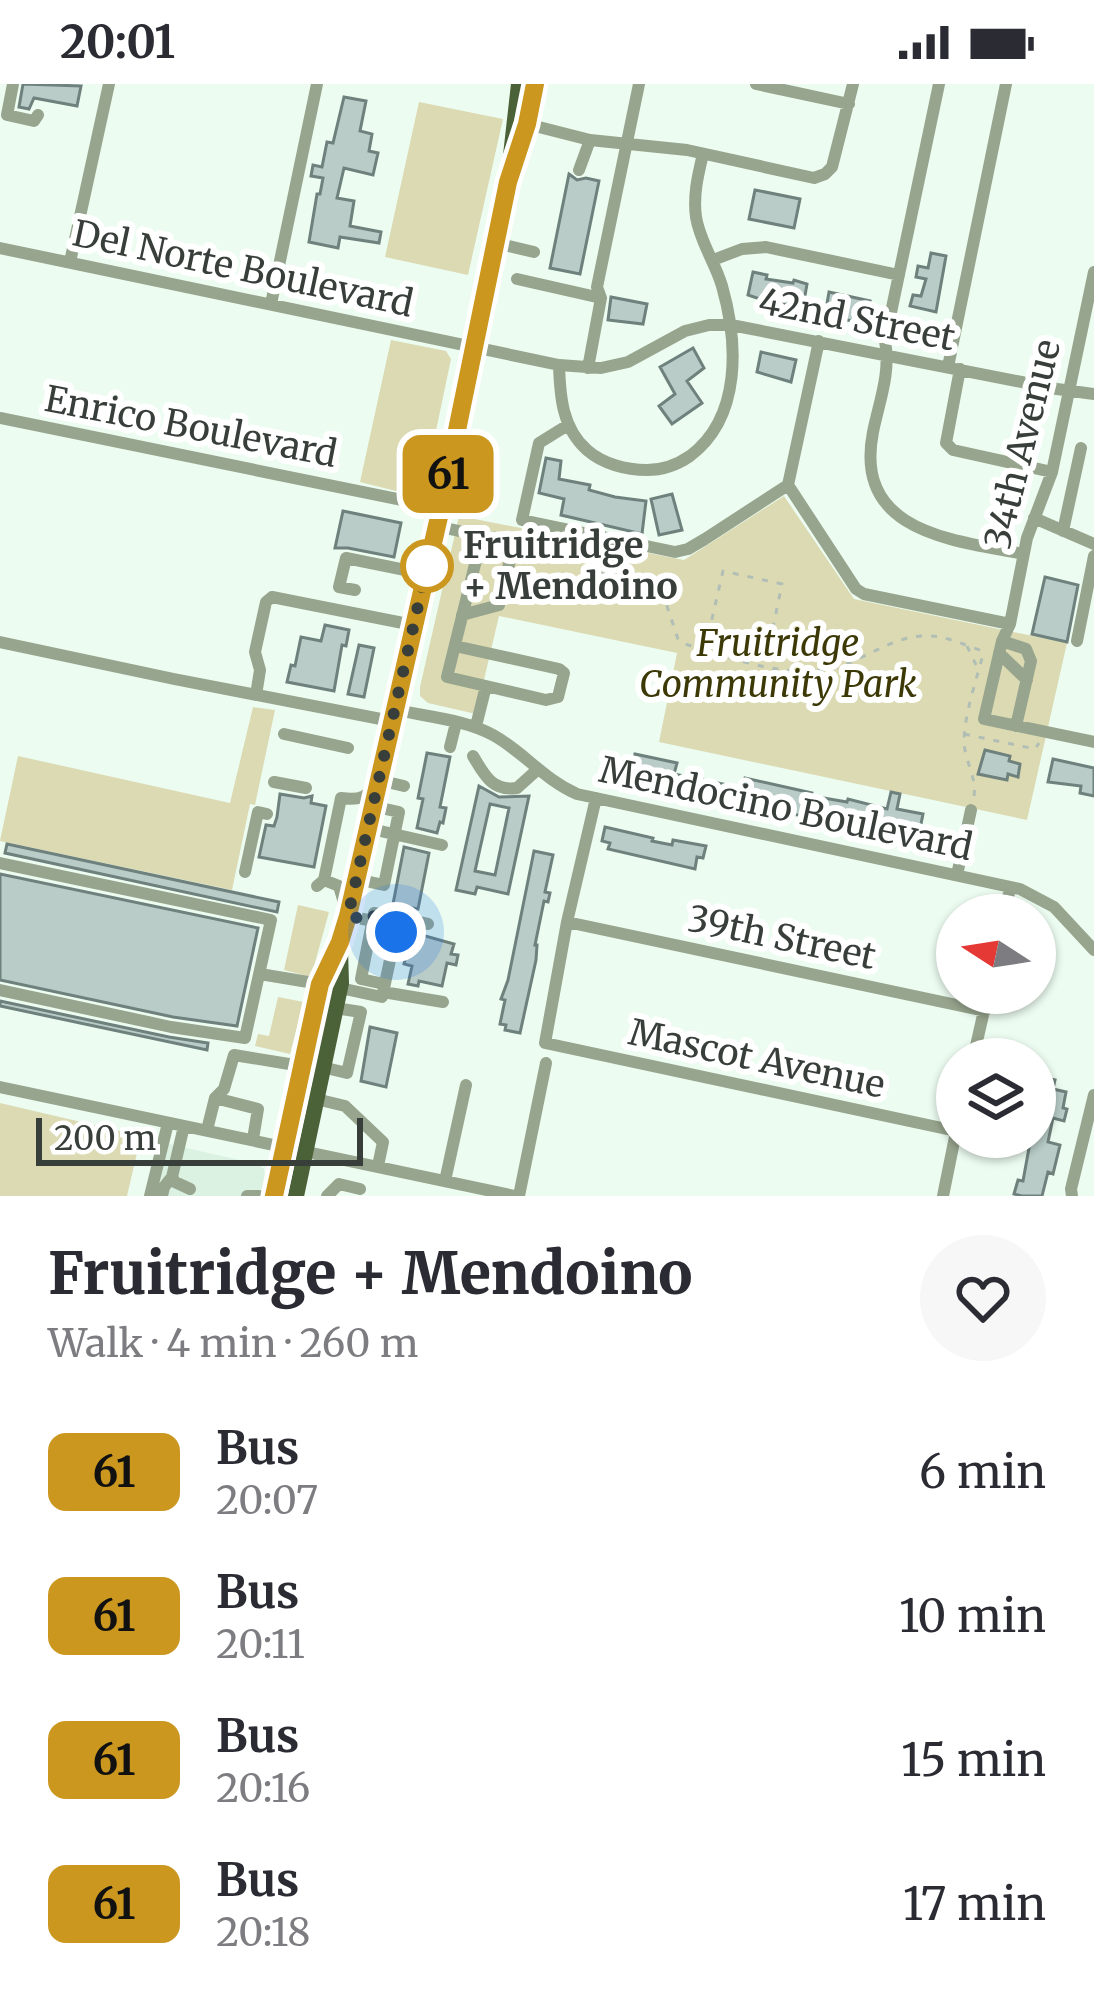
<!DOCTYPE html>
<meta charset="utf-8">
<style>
:root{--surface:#fff;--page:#f7f7f7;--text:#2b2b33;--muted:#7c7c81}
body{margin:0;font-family:Merriweather,serif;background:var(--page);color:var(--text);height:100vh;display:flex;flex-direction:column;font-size:45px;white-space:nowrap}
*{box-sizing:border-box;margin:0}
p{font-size:39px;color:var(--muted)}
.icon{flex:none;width:66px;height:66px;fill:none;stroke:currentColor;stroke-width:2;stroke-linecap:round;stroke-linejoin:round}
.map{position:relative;height:1112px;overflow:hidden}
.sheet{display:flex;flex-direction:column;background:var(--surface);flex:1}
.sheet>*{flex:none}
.badge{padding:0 24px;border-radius:18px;font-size:42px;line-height:78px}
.needle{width:78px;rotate:282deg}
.tools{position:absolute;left:936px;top:810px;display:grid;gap:24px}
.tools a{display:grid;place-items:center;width:120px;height:120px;border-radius:50%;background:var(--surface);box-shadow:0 3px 9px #0004;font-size:60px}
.scale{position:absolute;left:36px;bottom:30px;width:327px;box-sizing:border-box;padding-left:12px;border:6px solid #383e3a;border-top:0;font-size:33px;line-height:42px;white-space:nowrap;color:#383e3a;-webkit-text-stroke:9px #fff;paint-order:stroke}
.you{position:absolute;width:60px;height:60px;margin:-30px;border:9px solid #fff;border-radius:50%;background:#1a73e8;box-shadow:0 0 0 18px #1a73e833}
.map>.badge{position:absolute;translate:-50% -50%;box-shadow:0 0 0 6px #fff}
.round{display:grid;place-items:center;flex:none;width:126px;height:126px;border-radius:63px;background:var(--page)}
.head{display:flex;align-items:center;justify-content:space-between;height:204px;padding:0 48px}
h1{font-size:57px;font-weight:800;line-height:90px}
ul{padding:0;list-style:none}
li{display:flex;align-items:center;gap:36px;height:144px;padding:0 48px}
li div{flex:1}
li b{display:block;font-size:45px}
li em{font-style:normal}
li .badge{min-width:132px;font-weight:700;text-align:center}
.status{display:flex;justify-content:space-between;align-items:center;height:84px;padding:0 60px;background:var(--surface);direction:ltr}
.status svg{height:33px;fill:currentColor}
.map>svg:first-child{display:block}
.built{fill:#dbf1e2}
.green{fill:#dbdab3}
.building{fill:#b9ccc8;stroke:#6f817d;stroke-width:3;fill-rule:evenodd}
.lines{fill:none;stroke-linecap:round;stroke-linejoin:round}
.path{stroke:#b1beb5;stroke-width:3;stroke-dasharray:6 9;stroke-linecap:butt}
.minor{stroke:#98a58e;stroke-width:12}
.major{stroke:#4b6138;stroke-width:16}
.line-casing{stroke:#fff;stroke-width:27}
.line{stroke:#cb971e;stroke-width:18}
.walk{stroke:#383e3a;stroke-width:12;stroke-dasharray:0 21.6}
.stop-dot{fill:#fff;stroke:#cb971e;stroke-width:6}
.labels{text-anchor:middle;stroke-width:12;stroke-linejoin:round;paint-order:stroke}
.street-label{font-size:36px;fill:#383e3a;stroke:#fff}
.stop-label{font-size:36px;font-weight:bold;fill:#383e3a;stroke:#fff;text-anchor:start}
.park-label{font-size:36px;font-style:italic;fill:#3c3907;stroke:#fff}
</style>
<div class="status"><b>20:01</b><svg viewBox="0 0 49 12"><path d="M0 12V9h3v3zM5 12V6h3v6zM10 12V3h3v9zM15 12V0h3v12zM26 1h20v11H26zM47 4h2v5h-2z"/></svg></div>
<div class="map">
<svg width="1094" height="1112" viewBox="0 0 1094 1112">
<rect width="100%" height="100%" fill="#ecfcf1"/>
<path class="built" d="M169,1060L257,1080L264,1085L265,1094L261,1112H156Z"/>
<path class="green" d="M419,18L503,35L468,191L385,173Z
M391,256L446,267L451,275L424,404L412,411L360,398Z
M784,412L854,515L1067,559L1027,736L659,658L677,569L499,532L476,630L428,619L420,612V603L459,432L684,476Z
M253,623L275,626L255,721L250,720L232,806L0,757L18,672L230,719Z
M298,821L329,828L311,893L284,886Z
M278,913L304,918L290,970L255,962L258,950L269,952Z
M0,1019L141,1052L127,1112H0Z"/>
<path class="building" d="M23,0L81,2L77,22L34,14L29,25L19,23Z
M344,13L366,17L360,47L372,50L369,67L378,69L373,91L344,84L337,114L354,117L350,142L381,148L379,159L340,153L338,164L309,158L317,110H320L323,94L311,92L313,81L322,83L327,58L333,59Z
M569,90L577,96L586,94L599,97L580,190L550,184Z
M755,106L800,115L794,144L749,135Z
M931,169L946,172L936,228L910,222L913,211L921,212L926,195L916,193L918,182L928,184Z
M753,188L767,191L766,195L793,199L794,196L807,200L803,223L784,220V223L748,211Z
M829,208L870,217L865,240L825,231Z
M611,213L647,220L643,240L608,236Z
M693,264L704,284L687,297L702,319L672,340L659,322L675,310L660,283Z
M761,268L796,276L791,298L757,288Z
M546,374L561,377L559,395L590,401L589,406L615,413L646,417L642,450L561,431L564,415L539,409Z
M672,410L682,446L659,451L651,415Z
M343,427L401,439L394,473L348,464H335Z
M1045,493L1078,501L1067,558L1032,550Z
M325,541L349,546L346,562L342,561L334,607L287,598L291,581L295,582L301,553L321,557Z
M359,561L374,564L364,613L348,610Z
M985,666L1010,672L1009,677L1020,680L1018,693L1008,690L1007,696L978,690Z
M427,669L450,673L440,723L446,724L443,739L440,738L437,749L417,744L423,715L418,714Z
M635,670L677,679L674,690L742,704L745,694L812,709V712L847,718L848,715L887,725L891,708L900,710L897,725L923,730L919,750L906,747L905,753L788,729L742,714L741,719L649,699L650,695L625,689L628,675L634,676Z
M1053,675L1094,684V712L1080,709L1081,702L1048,698Z
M479,702L499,713L529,712L508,810L477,803L475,810L456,806ZM490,720L509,724L495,791L475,787Z
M280,710L304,714L312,712L311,719L326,722L314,783L259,773L266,741L274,742L277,733Z
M605,743L653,754L652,757L672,761L673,756L706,762L703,774L697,773L695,785L608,765L610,759L602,757Z
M7,760L279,818L277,828L5,769Z
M404,763L429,769L418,825L393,820Z
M534,767L553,771L545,808L550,809L548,818L544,817L535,861H537L536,876L520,949L505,946L506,941L500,940L505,916L501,915L508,896Z
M0,790L258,844L237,942L173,933L0,896Z
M411,848L454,860L451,870L458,871L456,881L447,879L442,902L419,897L418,902L408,900L412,882L404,880Z
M0,917L169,953L208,959L207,966L0,922Z
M370,943L397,949L386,1003L361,997Z
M1041,993L1055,996L1053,1005L1066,1008L1063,1024L1067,1025L1064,1037L1053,1034L1048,1058L1060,1061L1053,1090L1048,1088L1042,1112H1022L1014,1110L1018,1096L1023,1097L1031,1053H1035V1018Z"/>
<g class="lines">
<path class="path" d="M535,454L562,464L612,494L642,502L655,510L666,519L678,555L685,560C728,573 777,592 823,586C859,582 891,550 929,552C947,552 966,562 983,567
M967,562L978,585
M705,565L723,487L782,500L765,582
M964,650L1035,665L1039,659
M974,712C977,693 964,676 964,656C965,628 976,598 983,570"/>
<path class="minor" d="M13,0L7,31L34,37L38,31
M756,0L849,20
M939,0L885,257C891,289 879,318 873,348C853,449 954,456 1023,470
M527,40L590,56L687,66L814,94L825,90L832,83L853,0
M579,86L590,56
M496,159L534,168
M0,164L559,281L601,284L628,278L685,247L709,241H731L1057,305L1094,310
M713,176L742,165L766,163L899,191
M70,178L109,0
M1094,188L1052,388L1027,454L1010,540L1002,557L984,635L1094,658
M517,195L601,214L588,284
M601,214L597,203L639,0
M271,220L317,0
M559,281C560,312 562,344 587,366C603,380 626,386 647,386C663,386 677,381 690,372C742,333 738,258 722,202C715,178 700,158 696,133C693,111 698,91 703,70
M948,283L1006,0
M960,285L946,359L953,366L1052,388
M0,334L441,424
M568,341L539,359L522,436L675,468L688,465L705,455L788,401L819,257
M788,401L856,505L864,510L1010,540
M1034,434L1094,460
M436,442L482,452L447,593L486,602L476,642
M1063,447L1081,364
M355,506L339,503L346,474L425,490
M462,531L499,521L513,464L503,455L482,452
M1002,557L1026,565L1031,577L1016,642
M1077,557L1094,472
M0,558L174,595L391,637
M455,562L559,585L564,589L558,613L546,616L486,602
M999,569L1027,596
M256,611L260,586L255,568L266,518L272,513L413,541
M393,625C426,633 464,635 493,651C524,668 543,695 577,710L1020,805L1054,823L1094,866
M284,650L348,664
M450,663L456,639
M473,672C484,690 492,708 517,704L537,686
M274,698L306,704
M596,714L567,838L545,959L956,1047
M367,744L442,761
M0,779L271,836L245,954L171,943L0,906
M245,788L258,728L267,730
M957,791L971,726
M356,795L384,801L399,728L372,722
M324,796L339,802L348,832L373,837
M317,802L324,796L341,714C361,717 368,713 378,696L404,702
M1005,831L1010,803
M399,834L428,840
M567,838L985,927
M260,890L320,900
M340,904L382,913C388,887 393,860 399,834L374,829L361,895L384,900
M383,908L443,918
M973,975L988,909
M322,983L347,989L361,928L335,924
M0,1003L515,1112
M215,1014L258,1025L253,1055
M316,1015L345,1022L383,1058L378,1082
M207,1046L215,1014L224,1005L234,971L301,982
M172,1093L175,1098L190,1105
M445,1097L466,1001
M150,1112L168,1039
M162,1112L164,1103L172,1093L184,1042
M247,1112H259
M327,1112L339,1100L360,1105
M519,1112L546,979
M943,1112L957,1043
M1072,1112L1071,1105L1094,1011"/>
<path class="major" d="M518,69L527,40L535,0
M274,1112L320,900L340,858L348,832L441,424L496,159L508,98L519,0
M296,1112L341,899L340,865"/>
</g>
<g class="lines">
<g class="line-casing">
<path id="line" d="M274,1112L320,900L340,858L348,832L441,424L508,98L527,40L535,0"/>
</g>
<use href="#line" class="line"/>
<path class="walk" d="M396,848L399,834L374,829L373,837L348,832L427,482"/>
</g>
<circle class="stop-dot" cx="427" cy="482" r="24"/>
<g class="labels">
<g class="street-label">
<text transform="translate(243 184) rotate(12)" y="13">Del Norte Boulevard</text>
<text transform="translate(857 235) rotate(11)" y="13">42nd Street</text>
<text transform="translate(191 342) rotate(11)" y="13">Enrico Boulevard</text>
<text transform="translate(1022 360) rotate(-76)" y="13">34th Avenue</text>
<text transform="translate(786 724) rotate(12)" y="13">Mendocino Boulevard</text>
<text transform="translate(782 853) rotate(12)" y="13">39th Street</text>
<text transform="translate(757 974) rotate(12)" y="13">Mascot Avenue</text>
</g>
<g class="stop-label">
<text x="463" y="474">Fruitridge<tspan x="463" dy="41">+ Mendoino</tspan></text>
</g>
<g class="park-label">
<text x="778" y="572">Fruitridge<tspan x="778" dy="41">Community Park</tspan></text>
</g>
</g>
</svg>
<div class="tools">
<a><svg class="needle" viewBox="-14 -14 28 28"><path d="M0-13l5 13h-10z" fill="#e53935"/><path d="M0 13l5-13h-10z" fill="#7c7c81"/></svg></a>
<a><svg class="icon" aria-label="layers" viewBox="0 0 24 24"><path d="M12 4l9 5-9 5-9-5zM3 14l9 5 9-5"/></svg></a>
</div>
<div class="scale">200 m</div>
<div class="you" style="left:396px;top:848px"></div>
<b class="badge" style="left:448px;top:390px;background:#cb971e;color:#111">61</b>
</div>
<section class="sheet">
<div class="head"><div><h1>Fruitridge + Mendoino</h1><p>Walk · 4 min · 260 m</p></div><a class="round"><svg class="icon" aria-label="heart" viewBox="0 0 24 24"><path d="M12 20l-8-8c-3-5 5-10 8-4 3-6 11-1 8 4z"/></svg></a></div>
<ul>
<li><span class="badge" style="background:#cb971e;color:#111">61</span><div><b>Bus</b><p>20:07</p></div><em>6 min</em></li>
<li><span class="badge" style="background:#cb971e;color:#111">61</span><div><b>Bus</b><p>20:11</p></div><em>10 min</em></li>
<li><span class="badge" style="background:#cb971e;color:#111">61</span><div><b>Bus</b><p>20:16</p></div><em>15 min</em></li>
<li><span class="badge" style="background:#cb971e;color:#111">61</span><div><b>Bus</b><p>20:18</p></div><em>17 min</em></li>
</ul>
</section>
